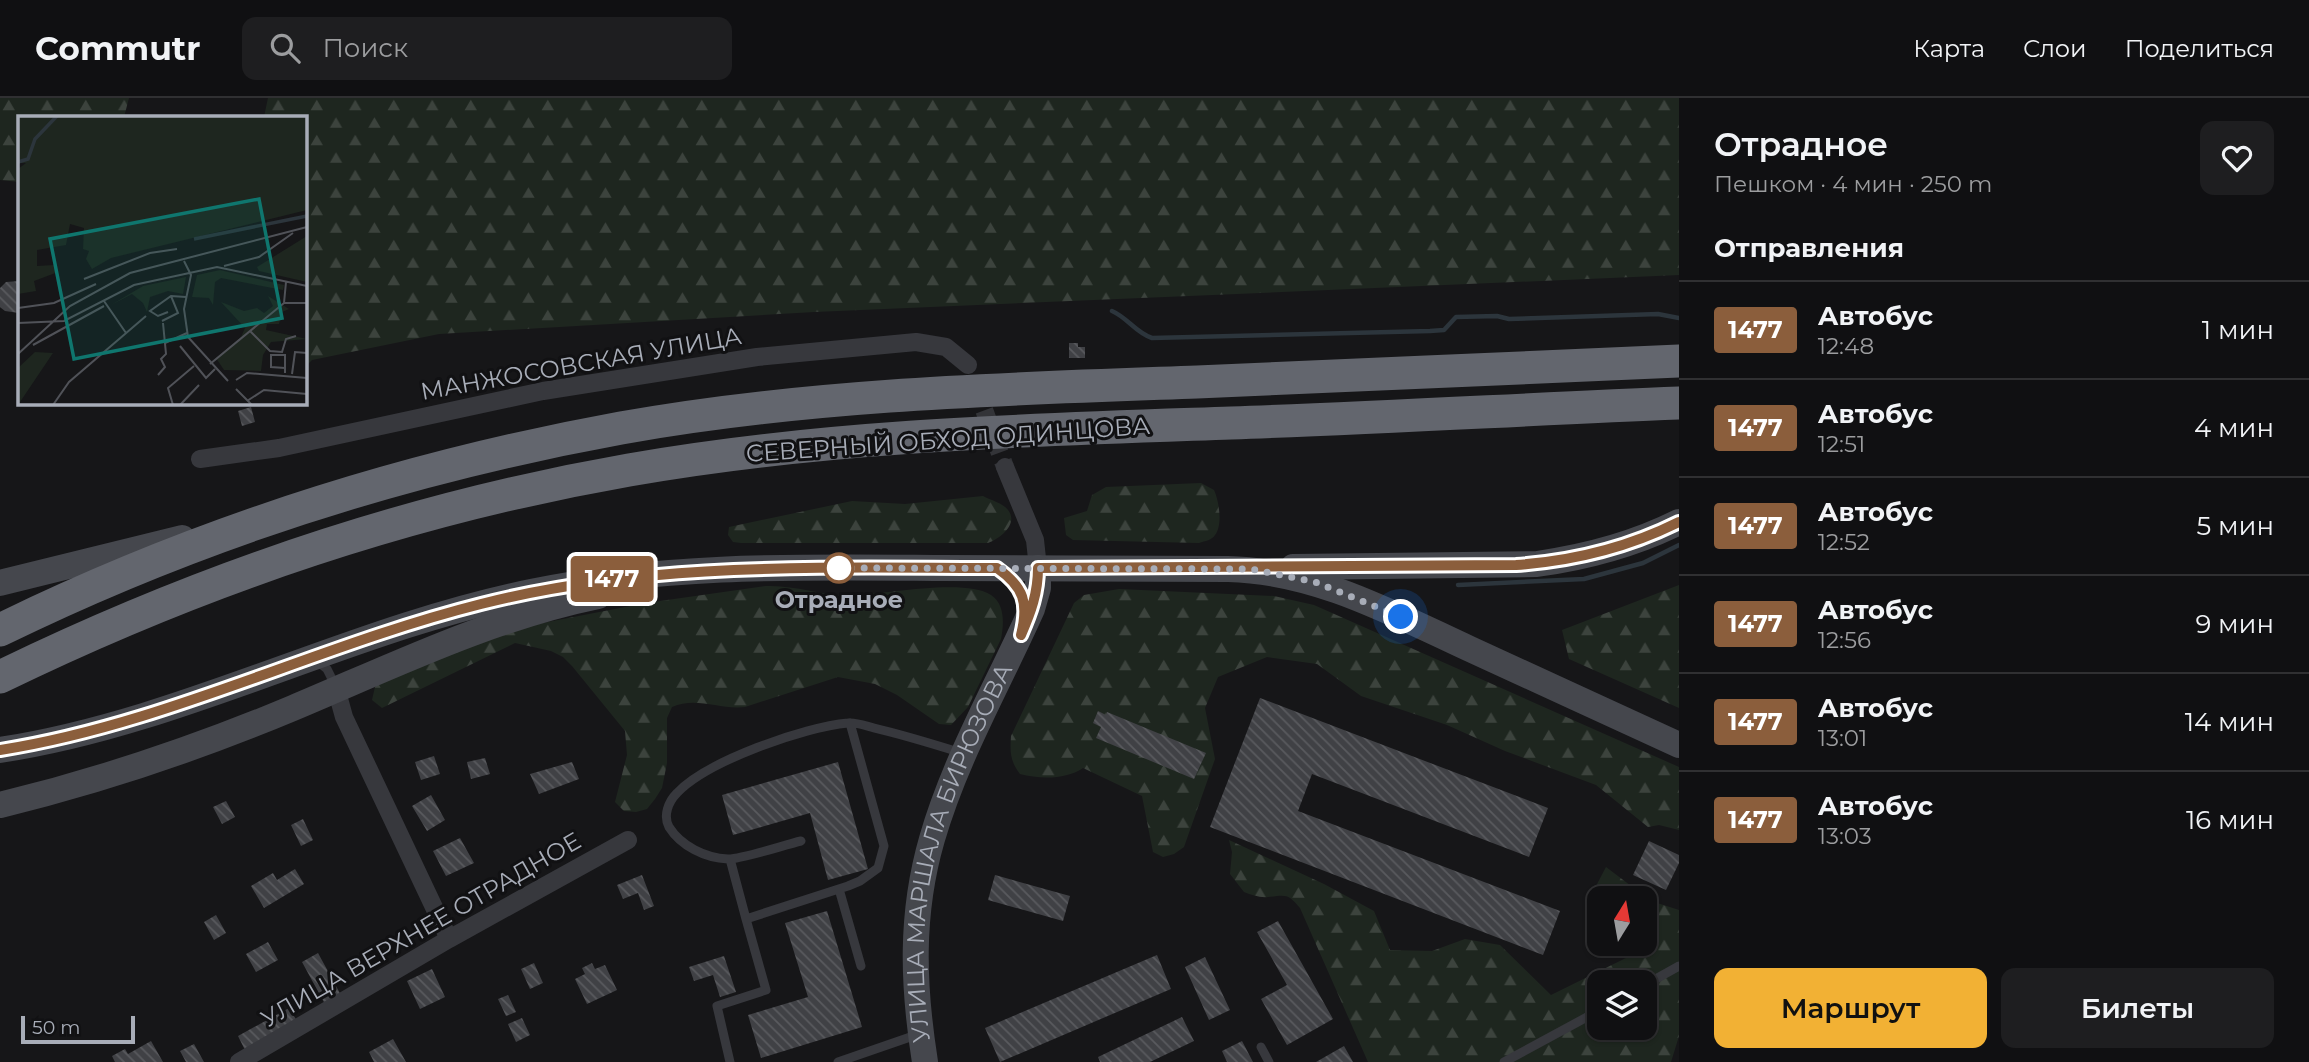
<!DOCTYPE html>
<html lang="ru">
<meta charset="utf-8">
<style>
:root{--surface:#101012;--page:#1e1e20;--text:#f1f3f6;--muted:#9c9d9f;--line:#303032;--accent:#f2b134}
body{margin:0;font-family:Montserrat,sans-serif;background:var(--page);color:var(--text);height:100vh;display:flex;flex-direction:column;font-size:26px;white-space:nowrap}
*{box-sizing:border-box;margin:0}
p{font-size:23px;color:var(--muted)}
.icon{flex:none;width:38px;height:38px;fill:none;stroke:currentColor;stroke-width:2;stroke-linecap:round;stroke-linejoin:round}
.map{position:relative;flex:1;overflow:hidden}
.details{display:flex;flex-direction:column;background:var(--surface);width:630px}
.details>*{flex:none}
.badge{padding:0 14px;border-radius:5px;font-size:24px;line-height:46px}
.needle{width:46px;rotate:11deg}
.fabs{position:absolute;left:1587px;top:788px;display:grid;gap:14px}
.fabs a{display:grid;place-items:center;width:70px;height:70px;border-radius:14px;background:var(--surface);box-shadow:0 2px 5px #0004,0 0 0 2px var(--line);font-size:35px}
.scale{position:absolute;left:21px;bottom:18px;width:114px;box-sizing:border-box;padding-left:7px;border:4px solid #a8adb8;border-top:0;font-size:19px;line-height:24px;white-space:nowrap;color:#a8adb8;-webkit-text-stroke:5px #111113;paint-order:stroke}
.you{position:absolute;width:35px;height:35px;margin:-18px;border:5px solid #fff;border-radius:50%;background:#1a73e8;box-shadow:0 0 0 10px #1a73e833}
.map>.badge{position:absolute;translate:-50% -50%;box-shadow:0 0 0 4px #fff}
h2{padding:0 35px;font-size:26px;line-height:63px}
.round{display:grid;place-items:center;flex:none;width:74px;height:74px;border-radius:14px;background:var(--page)}
.overview{display:flex;align-items:center;justify-content:space-between;height:119px;padding:0 35px}
h1{font-size:33px;font-weight:600;line-height:52px}
.action{display:flex;gap:14px;margin-top:auto;padding:14px 35px}
.action a{flex:1;height:80px;border-radius:14px;background:var(--accent);color:#111;font-size:28px;font-weight:600;line-height:80px;text-align:center}
.action a+a{background:var(--page);color:var(--text)}
ul{padding:0;list-style:none}
li{display:flex;align-items:center;gap:21px;height:98px;padding:0 35px;border-top:2px solid var(--line)}
li div{flex:1}
li b{display:block;font-size:26px}
li em{font-style:normal}
li .badge{min-width:77px;font-weight:700;text-align:center}
header{display:flex;align-items:center;gap:42px;box-sizing:border-box;height:98px;padding:0 35px;background:var(--surface);border-bottom:2px solid var(--line)}
header strong{font-size:33px}
nav{display:flex;gap:38px;margin-inline-start:auto;font-size:24px}
.search{width:490px;height:63px;background:var(--page);display:flex;align-items:center;gap:18px;box-sizing:border-box;padding:0 24px;border-radius:14px;color:var(--muted);font-size:26px}
main{display:flex;flex:1;min-height:0}
.map>svg:first-child{display:block}
.forest{fill:url(#forest-firs);fill-rule:evenodd}
.lines{fill:none;stroke-linecap:round;stroke-linejoin:round}
.stream{stroke:#2c353c;stroke-width:4.5}
.building{fill:url(#building-back-hatch)}
.street-tunnel{stroke:#333438;stroke-width:18;stroke-dasharray:18 9;stroke-linecap:butt}
.lane{stroke:#37383d;stroke-width:9}
.street{stroke:#37383d;stroke-width:18}
.secondary{stroke:#45474d;stroke-width:26}
.highway{stroke:#63666e;stroke-width:33}
.line-casing{stroke:#fff;stroke-width:16}
.line{stroke:#8b5e3c;stroke-width:10}
.walk{stroke:#a8adb8;stroke-width:7;stroke-dasharray:0 12.6}
.stop-dot{fill:#fff;stroke:#8b5e3c;stroke-width:3.5}
.labels{text-anchor:middle;stroke-width:6;stroke-linejoin:round;paint-order:stroke}
.street-label{font-size:24px;fill:#a8adb8;stroke:#111113}
.stop-label{font-size:24px;font-weight:bold;fill:#a8adb8;stroke:#111113}
.inset-river{fill:none;stroke:#2c353c;stroke-width:3.5}
.inset-road{fill:none;stroke:#505258;stroke-width:2}
.view{fill:#0f766e;fill-opacity:0.15;stroke:#0f766e;stroke-width:3.5}
.inset-edge{fill:none;stroke:#a8adb8;stroke-width:3.5}
</style>
<header>
<strong>Commutr</strong>
<div class="search"><svg class="icon" aria-label="search" viewBox="0 0 24 24"><circle cx="10" cy="10" r="6"/><path d="M15 15l6 6"/></svg>Поиск</div>
<nav><a>Карта</a><a>Слои</a><a>Поделиться</a></nav>
</header>
<main>
<div class="map">
<svg width="1679" height="964" viewBox="0 0 1679 964">
<defs>
<pattern id="forest-firs" width="22" height="20" patternUnits="userSpaceOnUse" patternTransform="scale(1.75)"><rect width="22" height="20" fill="#1e261f"/><path d="M5 1l3.5 6h-7zM16 11l3.5 6h-7z" fill="#3c433d"/></pattern>
<pattern id="building-back-hatch" width="6" height="6" patternUnits="userSpaceOnUse" patternTransform="scale(1.75)"><rect width="6" height="6" fill="#404145"/><path d="M-1 5l2 2M0 0l6 6M5-1l2 2" fill="none" stroke="#595a5e"/></pattern>
</defs>
<rect width="100%" height="100%" fill="#161618"/>
<path class="forest" d="M0,0H129L124,19H19V84L0,82Z
M268,0H1679V177L814,214L439,236L312,262L305,269L304,19H264Z
M1201,385L1214,392C1219,403 1223,427 1215,437C1212,442 1205,443 1199,445L1073,442L1066,437L1064,420L1087,413L1092,397L1106,389Z
M983,398C990,402 1003,405 1008,412C1019,426 1000,441 988,445H741L733,444L728,437L729,429L852,403L905,406Z
M1679,487V610L1569,561L1562,532Z
M766,488C794,487 819,497 846,497C880,498 963,479 991,497C1005,506 1004,526 1001,541L968,609L951,627L939,626L897,597L875,586L838,579L745,609C720,612 696,598 672,609L667,620V665L662,690L655,701L647,711L636,714L624,713L615,704L627,657L625,633L572,568L563,559L551,553L515,545L382,610L372,602L375,589L383,579L532,527L646,505Z
M1119,491L1274,498L1314,507L1679,669V732L1659,727L1648,729L1596,687L1505,653L1447,627L1361,598L1317,566L1267,559L1218,579L1205,610L1215,661L1184,749L1174,756L1163,759L1153,754L1142,698L1083,670C1065,682 1040,681 1020,676C1010,663 1010,654 1011,638L1074,505L1084,497Z
M1229,742L1324,786L1374,813L1390,852L1432,853L1465,841L1500,847L1551,897L1630,858L1633,851L1630,845H1645V800H1600L1599,815L1594,811L1595,790L1606,769L1651,803L1679,812V938L1671,964H1368L1300,810C1288,795 1286,797 1268,799C1260,800 1252,797 1244,794L1230,776L1232,754ZM1600,884H1645V929H1600Z"/>
<g class="lines">
<path class="stream" d="M1112,213C1128,220 1136,235 1152,240L1430,233L1444,232L1456,219L1497,218L1509,221L1658,216L1679,220
M1458,487L1584,481L1643,465L1679,447"/>
</g>
<path class="building" d="M19,183V215L5,213L0,209V190L6,184Z
M1069,245H1078V249H1085V260H1069Z
M251,309L255,324L242,328L238,313Z
M1260,600L1548,710L1529,759L1312,676L1298,713L1560,813L1543,857L1210,729Z
M1098,613L1106,617L1107,614L1206,655L1194,681L1096,640L1101,629L1093,625Z
M434,658L440,676L421,682L415,664Z
M485,660L490,676L471,681L467,664Z
M572,664L579,681L539,696L530,676Z
M838,664L868,771L828,782L810,715L733,737L722,697Z
M431,697L445,722L427,733L412,708Z
M226,703L235,719L222,726L213,709Z
M303,721L313,742L301,748L291,727Z
M460,740L474,765L446,778L433,753Z
M1649,743L1679,757V765L1666,792L1633,777Z
M295,771L304,786L264,810L251,788L273,775L277,782Z
M642,777L654,808L644,812L638,795L623,801L617,787Z
M995,777L1070,798L1063,823L988,802Z
M827,813L862,929L761,960L748,917L808,899L785,825Z
M216,817L226,835L214,842L204,824Z
M1278,823L1333,921L1287,947L1261,901L1287,887L1257,834Z
M268,844L278,862L256,874L246,856Z
M318,855L342,899L326,908L302,864Z
M1157,857L1171,891L1000,964L985,930Z
M724,858L736,894L720,899L713,877L694,883L689,869Z
M1205,859L1230,912L1209,922L1185,869Z
M534,865L543,885L530,891L521,871Z
M592,865L595,871L605,867L617,892L587,906L575,881L585,876L582,870Z
M432,871L445,899L420,911L407,883Z
M508,897L516,914L506,918L498,901Z
M289,910L297,923L245,952L238,938Z
M1182,919L1194,943L1150,964H1100L1098,959Z
M522,920L530,937L516,944L508,926Z
M393,941L406,964H374L369,954Z
M151,943L163,964H115L112,958L125,951L128,956Z
M1242,943L1253,964H1227L1222,953Z
M194,946L204,964H186L180,953Z
M1344,948L1353,964H1316Z"/>
<g class="lines">
<path class="street-tunnel" d="M975,287L1005,369"/>
<path class="lane" d="M317,563L327,571L335,587
M801,743C784,747 743,761 728,761C705,760 681,748 669,729C663,718 668,704 677,695C707,663 804,629 848,625C856,624 866,628 874,630C904,637 933,646 962,655
M730,761L746,821L848,788L860,783L878,770L884,748L850,625
M839,791L861,868
M1645,887L1679,868
M1261,949L1269,964
M730,964L717,908L766,892L746,821
M838,964L919,936
M1504,964L1600,912"/>
<path class="street" d="M200,361L279,350L543,293L757,259L916,244L946,249L968,267
M1005,369L1035,442L1038,470
M336,590L344,619L449,841
M239,964L449,841L628,742"/>
<g class="secondary">
<path d="M1293,469L1537,466C1587,459 1633,447 1679,424"/>
<path d="M0,485L182,440"/>
<path d="M0,652C183,624 349,531 531,494C664,466 803,469 939,470C1035,471 1132,470 1228,471C1316,473 1392,515 1470,551C1540,583 1609,615 1679,647"/>
<path d="M0,707C103,682 195,651 293,610C393,568 491,520 598,498"/>
<path id="s1" d="M925,964C913,888 910,817 932,741C955,661 998,587 1032,511L1038,490V470"/>
</g>
<path class="highway" d="M0,532C196,436 407,369 621,330C811,296 1004,291 1197,284C1358,278 1518,269 1679,263
M0,579C199,482 411,410 629,372C828,337 1030,332 1231,325C1380,320 1530,311 1679,305"/>
</g>
<g class="lines">
<g class="line-casing">
<path id="line" d="M0,652C166,626 318,547 481,506C649,463 824,470 997,470C1024,489 1029,505 1021,537C1031,514 1038,495 1038,470L1516,467C1574,463 1627,450 1679,424"/>
</g>
<use href="#line" class="line"/>
<path class="walk" d="M839,470L1251,471L1315,484L1401,519"/>
</g>
<circle class="stop-dot" cx="839" cy="470" r="14"/>
<g class="labels">
<g class="street-label">
<text transform="translate(581 266) rotate(-10)" y="8">МАНЖОСОВСКАЯ УЛИЦА</text>
<text transform="translate(948 342) rotate(-4)" y="8">СЕВЕРНЫЙ ОБХОД ОДИНЦОВА</text>
<text dy="8" stroke="none"><textPath href="#s1" startOffset="217">УЛИЦА МАРШАЛА БИРЮЗОВА</textPath></text>
<text transform="translate(421 832) rotate(-30)" y="8">УЛИЦА ВЕРХНЕЕ ОТРАДНОЕ</text>
</g>
<g class="stop-label">
<text x="839" y="510">Отрадное</text>
</g>
</g>
<g transform="translate(18 18)">
<rect width="289" height="289" fill="#161618"/>
<path d="M0,0H289V94L93,142L74,153L68,143L71,135L65,133L66,112L52,108L48,129L19,134V150L36,149L40,156L16,165L18,175L0,178V53L8,47H0ZM289,120V166L241,155L239,151ZM202,154L266,169L265,174L203,162L197,166L195,189L191,182L174,181L179,159ZM168,161L165,178L150,175L132,181L129,196L125,187L114,178L93,189L125,170ZM250,180L271,193L264,196L261,208H249L248,214L289,223L253,226L245,239L243,255L206,254L198,242L223,221L227,212L203,186L226,195L239,192L246,197L255,190ZM17,236L35,237L0,289V252Z" fill="#1e261f"/>
<path class="inset-river" d="M0,46L10,43L17,23L39,0M176,123L289,100"/>
<path class="inset-road" d="M166,145L173,159L166,193L170,221L210,265M206,150L241,141L275,117M66,163L132,137L159,133M86,185L108,217M266,187H289M0,192L36,187L78,168M150,196L140,200L132,195L153,180L168,181M144,205L160,197L153,180M0,207L46,205L116,169L199,151L289,170M232,215L252,235L264,236L268,223L278,220M147,227L169,217M15,229L86,190M162,230L188,262L197,253M0,238L52,190L112,157L289,111M192,248L266,187L268,166M267,257V239H253V251L267,252M274,258L277,236L289,237M140,259L147,251L143,243L148,238L145,207M218,264L229,257L289,262M218,273L234,289M229,285L246,274L289,278M35,289L51,266L128,200M155,289L150,272L176,250M162,289L181,269"/>
<path class="view" d="M241,83L264,202L56,243L32,123Z"/>
<rect width="289" height="289" class="inset-edge"/>
</g>
</svg>
<div class="fabs">
<a><svg class="needle" viewBox="-14 -14 28 28"><path d="M0-13l5 13h-10z" fill="#e53935"/><path d="M0 13l5-13h-10z" fill="#9c9d9f"/></svg></a>
<a><svg class="icon" aria-label="layers" viewBox="0 0 24 24"><path d="M12 4l9 5-9 5-9-5zM3 14l9 5 9-5"/></svg></a>
</div>
<div class="scale">50 m</div>
<div class="you" style="left:1401px;top:519px"></div>
<b class="badge" style="left:612px;top:481px;background:#8b5e3c;color:#fff">1477</b>
</div>
<section class="details">
<div class="overview"><div><h1>Отрадное</h1><p>Пешком · 4 мин · 250 m</p></div><a class="round"><svg class="icon" aria-label="heart" viewBox="0 0 24 24"><path d="M12 20l-8-8c-3-5 5-10 8-4 3-6 11-1 8 4z"/></svg></a></div>
<h2>Отправления</h2>
<ul>
<li><span class="badge" style="background:#8b5e3c;color:#fff">1477</span><div><b>Автобус</b><p>12:48</p></div><em>1 мин</em></li>
<li><span class="badge" style="background:#8b5e3c;color:#fff">1477</span><div><b>Автобус</b><p>12:51</p></div><em>4 мин</em></li>
<li><span class="badge" style="background:#8b5e3c;color:#fff">1477</span><div><b>Автобус</b><p>12:52</p></div><em>5 мин</em></li>
<li><span class="badge" style="background:#8b5e3c;color:#fff">1477</span><div><b>Автобус</b><p>12:56</p></div><em>9 мин</em></li>
<li><span class="badge" style="background:#8b5e3c;color:#fff">1477</span><div><b>Автобус</b><p>13:01</p></div><em>14 мин</em></li>
<li><span class="badge" style="background:#8b5e3c;color:#fff">1477</span><div><b>Автобус</b><p>13:03</p></div><em>16 мин</em></li>
</ul>
<div class="action"><a>Маршрут</a><a>Билеты</a></div>
</section>
</main>
